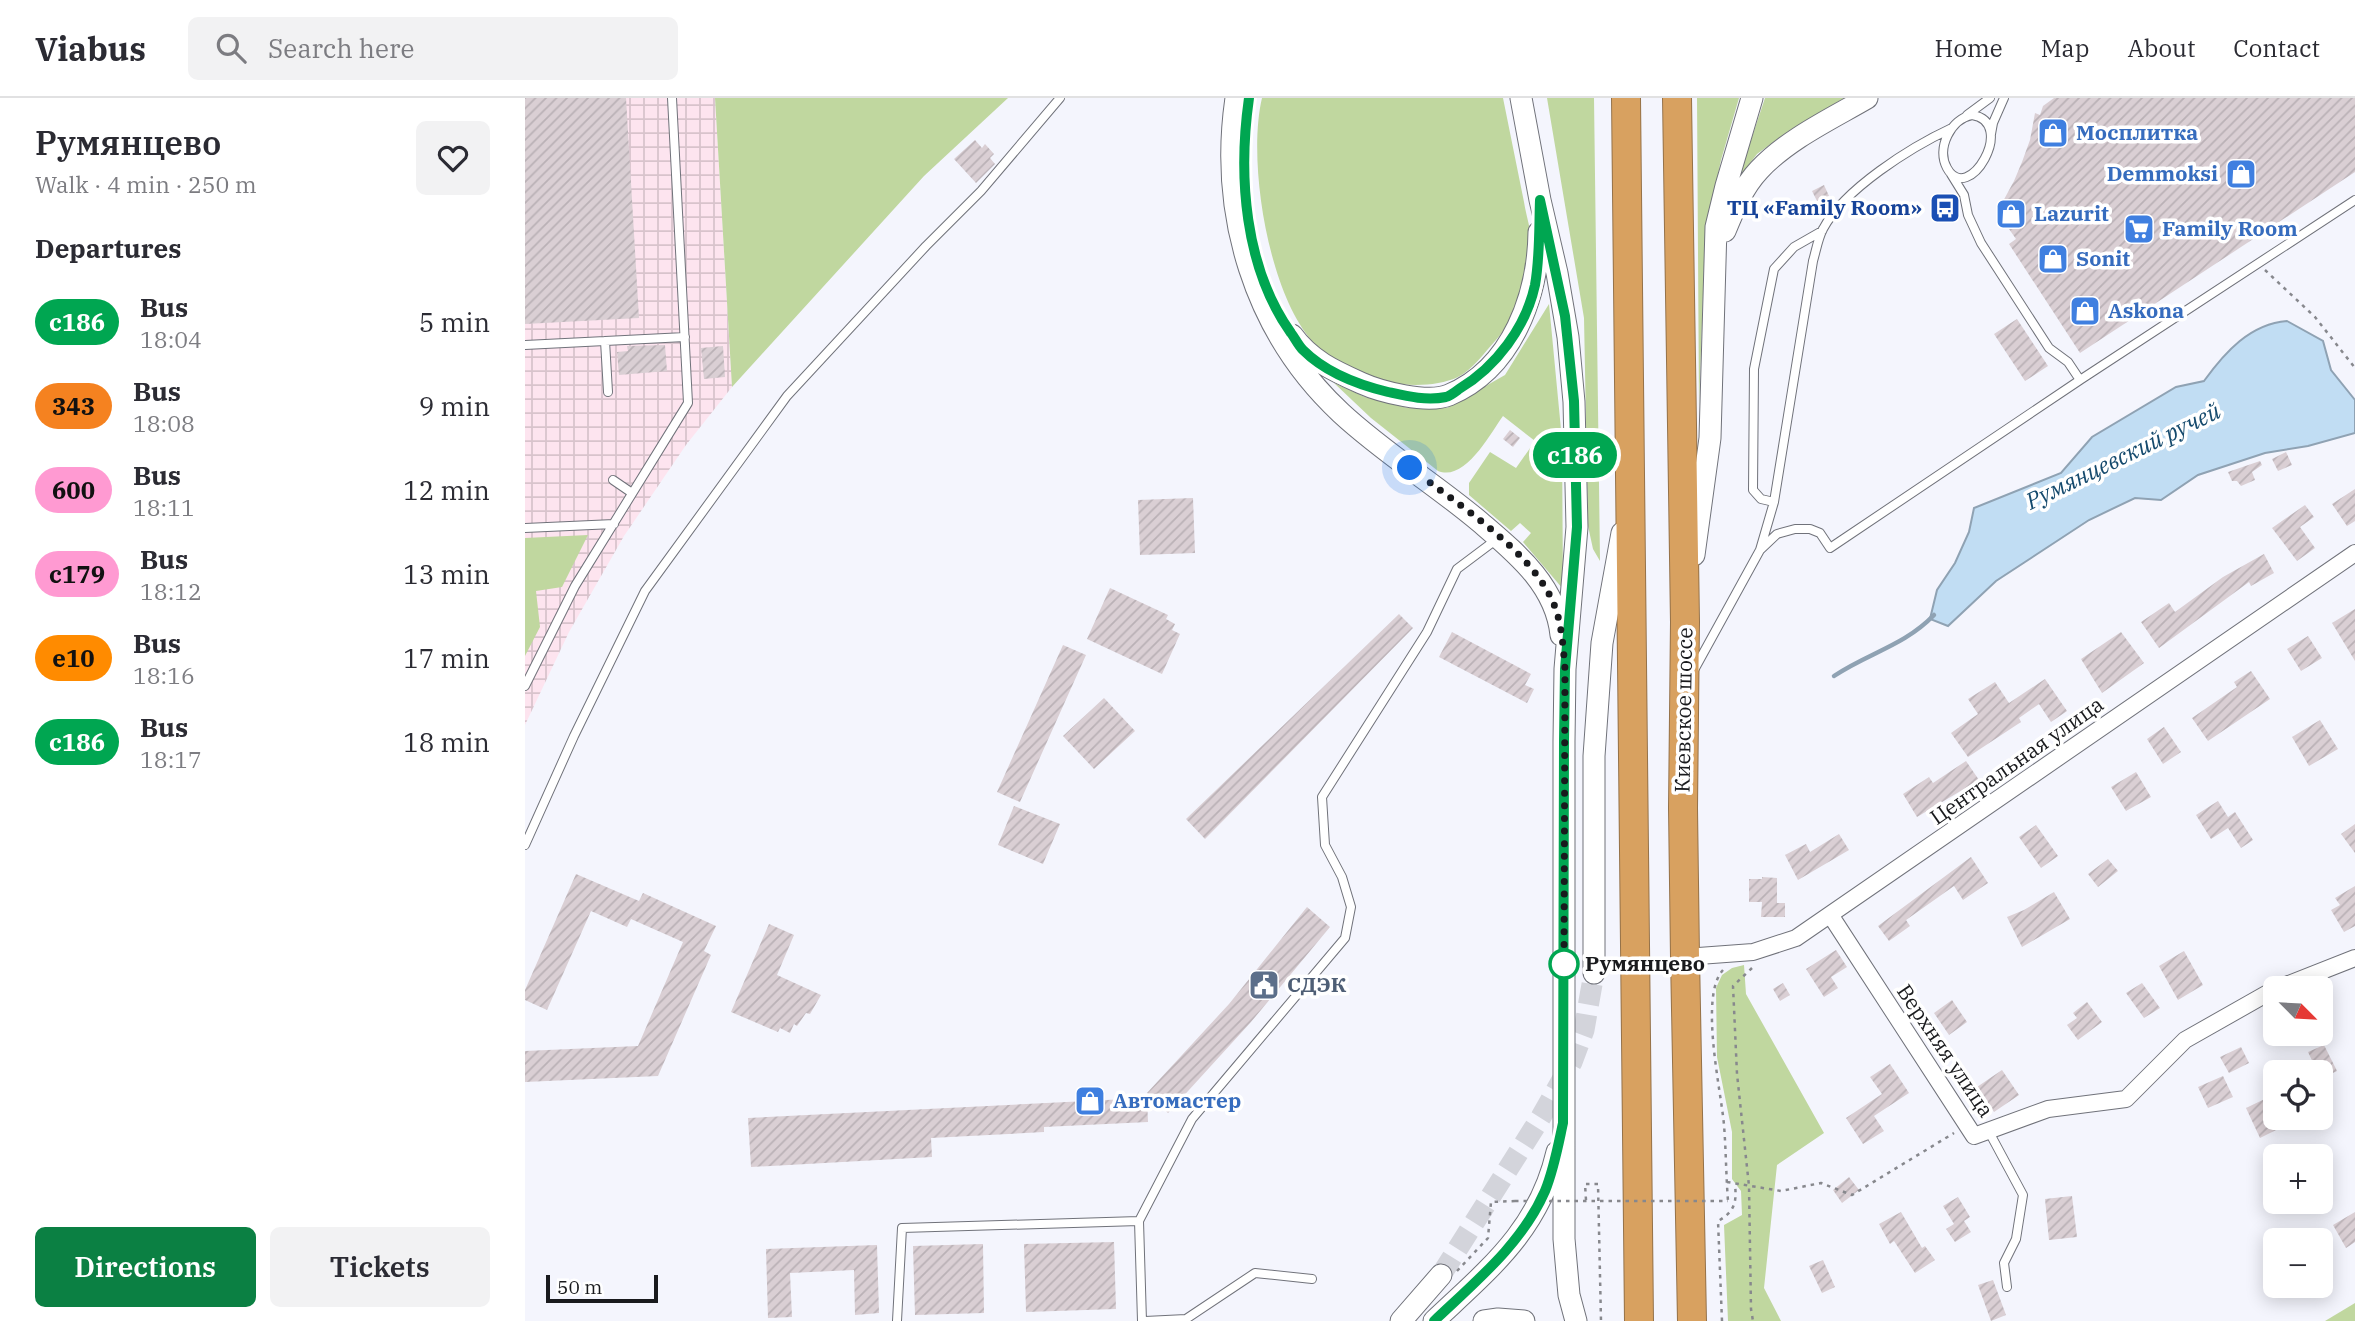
<!DOCTYPE html>
<meta charset="utf-8">
<style>
:root{--surface:#fff;--page:#f2f2f3;--text:#2b2b33;--muted:#7c7c81;--line:#e1e1e2;--accent:#0b8043}
body{margin:0;font-family:"IBM Plex Serif",serif;background:var(--page);color:var(--text);height:100vh;display:flex;flex-direction:column;font-size:26px;white-space:nowrap}
*{box-sizing:border-box;margin:0}
p{font-size:23px;color:var(--muted)}
.icon{flex:none;width:38px;height:38px;fill:none;stroke:currentColor;stroke-width:2;stroke-linecap:round;stroke-linejoin:round}
.map{position:relative;flex:1;overflow:hidden}
.sheet{display:flex;flex-direction:column;background:var(--surface);width:525px}
.sheet>*{flex:none}
.badge{padding:0 14px;border-radius:23px;font-size:24px;line-height:46px}
.needle{width:46px;rotate:114deg}
.buttons{position:absolute;left:1738px;top:878px;display:grid;gap:14px}
.buttons a{display:grid;place-items:center;width:70px;height:70px;border-radius:10px;background:var(--surface);box-shadow:0 4px 18px #0003;font-size:35px}
.scale{position:absolute;left:21px;bottom:18px;width:112px;box-sizing:border-box;padding-left:7px;border:4px solid #191a1d;border-top:0;font-size:19px;line-height:24px;white-space:nowrap;color:#191a1d;-webkit-text-stroke:5px #fff;paint-order:stroke}
.you{position:absolute;width:35px;height:35px;margin:-18px;border:5px solid #fff;border-radius:50%;background:#1a73e8;box-shadow:0 0 0 10px #1a73e833}
.map>.badge{position:absolute;translate:-50% -50%;box-shadow:0 0 0 4px #fff}
h2{padding:0 35px;font-size:26px;line-height:63px}
.round{display:grid;place-items:center;flex:none;width:74px;height:74px;border-radius:10px;background:var(--page)}
.overview{display:flex;align-items:center;justify-content:space-between;height:119px;padding:0 35px}
h1{font-size:33px;font-weight:600;line-height:52px}
.button{display:flex;gap:14px;margin-top:auto;padding:14px 35px}
.button a{flex:1;height:80px;border-radius:10px;background:var(--accent);color:#fff;font-size:28px;font-weight:600;line-height:80px;text-align:center}
.button a+a{background:var(--page);color:var(--text)}
ul{padding:0;list-style:none}
li{display:flex;align-items:center;gap:21px;height:84px;padding:0 35px}
li div{flex:1}
li b{display:block;font-size:26px}
li em{font-style:normal}
li .badge{min-width:77px;font-weight:700;text-align:center}
header{display:flex;align-items:center;gap:42px;box-sizing:border-box;height:98px;padding:0 35px;background:var(--surface);border-bottom:2px solid var(--line)}
header strong{font-size:33px}
nav{display:flex;gap:38px;margin-inline-start:auto;font-size:24px}
.search{width:490px;height:63px;background:var(--page);display:flex;align-items:center;gap:18px;box-sizing:border-box;padding:0 24px;border-radius:10px;color:var(--muted);font-size:26px}
main{display:flex;flex:1;min-height:0}
.map>svg:first-child{display:block}
.industrial{fill:url(#industrial-grid)}
.green{fill:#c0d79f}
.water{fill:#c1ddf3;stroke:#8fa2b3;stroke-width:2}
.lines{fill:none;stroke-linecap:round;stroke-linejoin:round}
.stream{stroke:#8fa2b3;stroke-width:4.5}
.building{fill:url(#building-hatch)}
.secondary-tunnel{stroke:#d3d4db;stroke-width:21;stroke-dasharray:21 10;stroke-linecap:butt}
.lane-casing{stroke:#70727a;stroke-width:10}
.street-casing{stroke:#70727a;stroke-width:18}
.secondary-casing{stroke:#70727a;stroke-width:23}
.highway-casing{stroke:#957249;stroke-width:30}
.path{stroke:#87888d;stroke-width:2.5;stroke-dasharray:3.5 5;stroke-linecap:butt}
.lane{stroke:#fff;stroke-width:8}
.street{stroke:#fff;stroke-width:16}
.secondary{stroke:#fff;stroke-width:21}
.highway{stroke:#d8a160;stroke-width:28}
.path-bridge{stroke:#87888d;stroke-width:2.5;stroke-dasharray:3.5 5;stroke-linecap:butt}
.line-casing{stroke:#fff;stroke-width:16}
.line{stroke:#00a651;stroke-width:10}
.walk{stroke:#191a1d;stroke-width:7;stroke-dasharray:0 12.6}
.stop-dot{fill:#fff;stroke:#00a651;stroke-width:3.5}
.labels{text-anchor:middle;stroke-width:7;stroke-linejoin:round;paint-order:stroke}
.shop-label{font-size:21px;font-weight:bold;fill:#366cbe;stroke:#fff;text-anchor:start}
.transit-label{font-size:21px;font-weight:bold;fill:#164399;stroke:#fff;text-anchor:end}
.street-label{font-size:21px;fill:#191a1d;stroke:#fff}
.stop-label{font-size:21px;font-weight:bold;fill:#191a1d;stroke:#fff;text-anchor:start}
.service-label{font-size:21px;font-weight:bold;fill:#4e5e75;stroke:#fff;text-anchor:start}
.water-label{font-size:23px;font-style:italic;fill:#154a6d;stroke:#fff}
</style>
<header>
<strong>Viabus</strong>
<div class="search"><svg class="icon" aria-label="search" viewBox="0 0 24 24"><circle cx="10" cy="10" r="6"/><path d="M15 15l6 6"/></svg>Search here</div>
<nav><a>Home</a><a>Map</a><a>About</a><a>Contact</a></nav>
</header>
<main>
<section class="sheet">
<div class="overview"><div><h1>Румянцево</h1><p>Walk · 4 min · 250 m</p></div><a class="round"><svg class="icon" aria-label="heart" viewBox="0 0 24 24"><path d="M12 20l-8-8c-3-5 5-10 8-4 3-6 11-1 8 4z"/></svg></a></div>
<h2>Departures</h2>
<ul>
<li><span class="badge" style="background:#00a651;color:#fff">с186</span><div><b>Bus</b><p>18:04</p></div><em>5 min</em></li>
<li><span class="badge" style="background:#f58220;color:#111">343</span><div><b>Bus</b><p>18:08</p></div><em>9 min</em></li>
<li><span class="badge" style="background:#ff9ad2;color:#111">600</span><div><b>Bus</b><p>18:11</p></div><em>12 min</em></li>
<li><span class="badge" style="background:#ff9ad2;color:#111">с179</span><div><b>Bus</b><p>18:12</p></div><em>13 min</em></li>
<li><span class="badge" style="background:#ff8b00;color:#111">е10</span><div><b>Bus</b><p>18:16</p></div><em>17 min</em></li>
<li><span class="badge" style="background:#00a651;color:#fff">с186</span><div><b>Bus</b><p>18:17</p></div><em>18 min</em></li>
</ul>
<div class="button"><a>Directions</a><a>Tickets</a></div>
</section>
<div class="map">
<svg width="1830" height="1223" viewBox="0 0 1830 1223">
<defs>
<pattern id="industrial-grid" width="8" height="8" patternUnits="userSpaceOnUse" patternTransform="scale(1.75)"><rect width="8" height="8" fill="#fde4ef"/><path d="M0 4h8M4 0v8" fill="none" stroke="#d8c3cc"/></pattern>
<pattern id="building-hatch" width="6" height="6" patternUnits="userSpaceOnUse" patternTransform="scale(1.75)"><rect width="6" height="6" fill="#dacfd4"/><path d="M-1 1l2-2M0 6l6-6M5 7l2-2" fill="none" stroke="#bab1b6"/></pattern>
</defs>
<rect width="100%" height="100%" fill="#f4f5fd"/>
<path class="industrial" d="M0,0H190L207,289L161,347L99,438L44,534L0,627Z"/>
<path class="green" d="M190,0H483L399,78L207,289Z
M737,0H978C985,35 992,69 999,104C1001,117 1006,132 1007,145C1009,175 990,221 971,242C960,254 947,272 933,279C914,288 884,289 865,284C836,278 808,266 787,243C743,193 722,63 737,0Z
M1022,0H1069L1075,463L1068,451L1063,428L1059,220Z
M1172,0H1214L1196,62L1180,140L1174,309Z
M1240,0H1319L1265,32L1232,56L1213,81Z
M1024,206L1037,342L1038,491L998,444L1006,435L995,425L986,433L944,397V385L965,354L991,370L1010,343L978,318C965,336 940,384 913,373L846,320L809,285L840,299L883,310H922L980,277Z
M63,437L37,489L11,493L15,529L0,558V440Z
M1219,867L1221,896L1299,1035L1252,1067L1239,1190L1256,1223H1203L1199,1127L1217,1117L1216,1093L1207,1081V1034L1192,959L1191,890L1197,877L1207,870Z
M1830,1205V1223H1800Z"/>
<path class="water" d="M1762,223L1798,243L1806,272L1830,302V335L1783,348L1740,355L1673,377L1636,402L1610,400L1564,422L1471,483L1423,528L1405,521L1412,492L1430,465L1444,434L1449,410L1536,375L1567,339L1651,289L1679,283C1700,254 1725,226 1762,223Z"/>
<g class="lines">
<path class="stream" d="M1309,578C1343,555 1379,548 1409,517"/>
</g>
<path class="building" d="M0,0H101L114,220L0,226Z
M1529,0H1830V74L1555,255L1484,146L1491,141L1477,121L1482,109L1476,107L1489,83L1497,64L1505,42L1510,15L1515,17L1518,8Z
M450,42L457,50L460,46L469,56L465,60L470,66L451,85L429,61Z
M1299,87L1304,98L1292,103L1287,93Z
M1492,221L1523,268L1500,283L1469,236Z
M140,247L142,273L94,277L92,254L103,253L102,248Z
M198,248L200,279L179,281L176,250Z
M985,332L995,340L988,349L978,341Z
M1761,354L1767,367L1753,373L1747,361Z
M1735,363L1737,367L1727,374L1730,382L1716,388L1712,383H1707L1703,374Z
M1830,391V423L1822,428L1807,406Z
M668,400L670,455L615,457L613,402Z
M1780,407L1789,419L1775,429L1790,450L1772,463L1747,430Z
M1739,456L1749,475L1726,488L1724,484L1634,550L1616,524L1644,505L1650,514L1698,479Z
M585,490L643,517L641,521L650,526L647,532L655,536L637,576L562,541Z
M1830,511V563L1807,525Z
M874,516L888,530L680,741L661,721Z
M927,534L1006,576L1000,587L1009,591L1002,605L914,559Z
M1596,534L1619,565L1577,595L1556,561Z
M1783,538L1797,560L1776,573L1762,551Z
M538,547L561,557L495,704L472,694Z
M1726,573L1745,601L1683,643L1667,620L1712,589L1709,584Z
M1520,581L1542,613L1526,624L1514,606L1494,620L1496,624L1443,659L1426,635L1453,616L1443,601L1470,584L1484,605Z
M579,600L610,633L569,671L538,638Z
M1795,622L1813,651L1784,668L1767,639Z
M1639,629L1656,654L1638,666L1622,641Z
M1441,663L1454,682L1392,719L1378,696L1404,679L1408,685Z
M1611,674L1626,699L1601,713L1586,689Z
M1693,703L1703,719L1710,714L1728,742L1716,750L1703,730L1686,741L1671,717Z
M489,708L535,726L518,766L473,747Z
M1830,726V755L1816,736Z
M1511,727L1533,758L1516,770L1494,739Z
M1314,736L1324,752L1273,782L1260,757L1281,746L1285,754Z
M1446,759L1463,785L1438,802L1429,788L1381,822L1385,828L1364,843L1353,828Z
M1583,761L1593,773L1573,789L1563,776Z
M51,776L114,803L118,795L191,828L179,853L186,857L133,978L0,984V953L113,948L158,844L106,821L102,829L66,813L22,912L0,902V892Z
M1237,779L1252,780V805H1260V819H1236L1237,804H1224V781H1237Z
M1830,788V828L1819,834L1806,812L1815,807L1810,800Z
M1529,794L1545,821L1497,849L1482,819L1499,812Z
M782,809L805,829L726,924L643,1015L622,995L704,906Z
M244,826L269,837L252,877L296,897L285,916L281,915L272,928L269,926L265,935L255,930L253,934L206,914Z
M1311,852L1322,869L1306,879L1313,890L1299,899L1281,871Z
M1659,853L1678,887L1653,902L1634,868Z
M1258,885L1265,897L1255,903L1248,891Z
M1617,885L1635,910L1619,920L1601,895Z
M1427,902L1442,924L1424,937L1409,915Z
M1562,904L1577,924L1553,942L1542,927L1552,920L1548,915Z
M1799,947L1812,973L1796,981V975H1793L1783,954Z
M1716,949L1724,965L1704,975L1695,959Z
M1365,966L1384,995L1349,1018L1359,1033L1338,1046L1321,1020L1357,996L1345,979Z
M1477,972L1494,997L1469,1014L1452,989Z
M1698,978L1708,999L1683,1010L1673,989Z
M1750,996V1020L1755,1030L1735,1040L1721,1010Z
M622,1000L623,1024L519,1029V1034L406,1040L407,1059L226,1069L223,1020Z
M1324,1079L1334,1092L1317,1105L1308,1092Z
M1547,1098L1552,1139L1524,1142L1520,1101Z
M1433,1099L1445,1119L1439,1123L1446,1134L1430,1144L1421,1131L1429,1126L1418,1108Z
M1376,1114L1397,1150L1400,1148L1410,1162L1390,1175L1369,1143L1365,1146L1354,1126Z
M1830,1114V1144L1821,1150L1808,1127Z
M589,1144L591,1211L501,1214L499,1146Z
M458,1146L459,1215L390,1217L388,1148Z
M352,1147L354,1215L330,1217L329,1172L265,1175L267,1219L243,1220L241,1151Z
M1298,1162L1310,1189L1297,1195L1284,1168Z
M1468,1182L1481,1217L1466,1223L1453,1187Z"/>
<g class="lines">
<path class="secondary-tunnel" d="M916,1177L1016,1019L1047,964L1059,932L1069,875"/>
<g class="lane-casing">
<path id="lane" d="M1442,17L1465,0
M1447,17C1493,24 1443,109 1422,70C1411,50 1426,21 1447,17Z
M1466,36L1468,25L1479,0
M1426,76L1439,97L1443,117L1456,145L1524,250L1543,264L1555,282L1830,102
M80,243L83,294
M0,247L160,239
M88,382L107,395
M1249,404L1236,401L1228,392L1229,271L1249,171L1269,149L1297,133
M0,430L89,426
M1235,452L1252,436L1270,431H1285L1295,435L1305,450L1555,282
M1169,572L1235,452L1249,404L1288,163C1291,153 1293,140 1298,131C1319,91 1386,49 1427,30
M0,588L50,488L163,305L147,0
M0,747L49,638L120,493L262,298L401,148L456,93L535,0
M1463,1032L1498,1097L1491,1141L1479,1165L1482,1189
M614,1123L617,1223
M372,1223L377,1130L614,1123L667,1021L820,840L826,809L817,779L800,747L797,699L902,534L932,471L972,441
M620,1223L661,1221L730,1175L787,1181"/>
</g>
<g class="street-casing">
<path id="street" d="M1306,818L1449,1038L1523,1011L1601,1001L1660,942L1750,891
M1160,859L1228,854L1271,840L1830,455
M1751,891L1830,860"/>
</g>
<g class="secondary-casing">
<path id="secondary" d="M711,0C694,116 729,234 816,315C859,355 910,386 955,424C991,455 1031,487 1036,537
M996,0L1015,102L1032,175L1043,239L1049,304L1052,429L1040,571L1039,643V1141L1044,1197L1051,1223
M1200,133C1209,111 1218,89 1234,72C1263,41 1306,21 1342,0
M767,237C785,262 809,273 836,285C856,294 903,306 924,297C988,270 1013,197 1014,134
M1169,457L1185,340L1191,129L1201,88L1227,0
M1069,875V658L1077,545L1097,435
M876,1223L916,1177
M909,1223C964,1171 1014,1132 1032,1054
M959,1223L973,1221L999,1223"/>
</g>
<g class="highway-casing">
<path id="highway" d="M1101,0L1114,1223
M1152,0L1160,524L1158,710L1160,859L1167,1223"/>
</g>
<path class="path" d="M1740,172L1790,219L1830,270
M1227,870L1208,888L1212,976L1224,1088L1226,1211L1228,1223
M1198,872C1174,898 1196,992 1199,1027C1201,1052 1201,1077 1203,1103
M1202,1084L1256,1093L1296,1085L1327,1097L1429,1035
M1061,1102L1060,1086H1073L1076,1223
M932,1173L963,1140L966,1104L990,1103
M1197,1223L1193,1123C1209,1114 1212,1105 1210,1087"/>
<use href="#lane" class="lane"/>
<use href="#street" class="street"/>
<use href="#secondary" class="secondary"/>
<use href="#highway" class="highway"/>
<path class="path-bridge" d="M990,1103H1203"/>
</g>
<g class="lines">
<g class="line-casing">
<path id="line" d="M724,0C713,77 719,169 766,235C770,240 773,247 778,252C800,274 834,287 863,294C881,298 901,303 921,299C925,298 930,294 934,291C971,269 1001,229 1010,187C1015,159 1014,130 1015,102L1040,218L1049,303L1052,429L1040,571L1039,643L1038,1025C1033,1048 1029,1071 1020,1093C997,1146 950,1184 909,1223"/>
</g>
<use href="#line" class="line"/>
<path class="walk" d="M885,370C929,403 1005,452 1027,502C1037,523 1038,548 1040,571L1039,866"/>
</g>
<defs>
<g id="shop-square" transform="scale(1.575)"><rect x="-9" y="-9" width="18" height="18" rx="4" fill="#3f7fe0" stroke="#fff"/><path d="M-5-2.5h2.3a2.7 3.5 0 0 1 5.4 0H5L5.5 6h-11ZM-1.5-2.5h3a1.5 2.3 0 0 0-3 0Z" fill="#fff"/></g>
<g id="bus-square" transform="scale(1.575)"><rect x="-9" y="-9" width="18" height="18" rx="4" fill="#1a4fb4" stroke="#fff"/><path d="M-5-6H5V4H4V6H2V4H-2V6H-4V4H-5ZM-3.5-4V0h7V-4ZM-3.5 1.2v1.5H-2V1.2ZM2 1.2v1.5H3.5V1.2Z" fill="#fff"/></g>
<g id="supermarket-square" transform="scale(1.575)"><rect x="-9" y="-9" width="18" height="18" rx="4" fill="#3f7fe0" stroke="#fff"/><path d="M-6-5.5h2.5l.6 2H6L4.5 2H-2.5L-4.4-4H-6ZM-1.5 3.2a1.3 1.3 0 1 0 .1 0ZM3 3.2a1.3 1.3 0 1 0 .1 0Z" fill="#fff"/></g>
<g id="civic-square" transform="scale(1.575)"><rect x="-9" y="-9" width="18" height="18" rx="4" fill="#5c6f8a" stroke="#fff"/><path d="M-.6-6.5H3V-4.5H.6V-3L4-1V1h2V6H-6V1h2V-1L-.6-3ZM-1.2 2.5V6h2.4V2.5Z" fill="#fff"/></g>
</defs>
<g fill-rule="evenodd">
<use href="#shop-square" x="1528" y="35"/>
<use href="#shop-square" x="1716" y="76"/>
<use href="#bus-square" x="1420" y="110"/>
<use href="#shop-square" x="1486" y="116"/>
<use href="#supermarket-square" x="1614" y="131"/>
<use href="#shop-square" x="1528" y="161"/>
<use href="#shop-square" x="1560" y="213"/>
<use href="#civic-square" x="739" y="887"/>
<use href="#shop-square" x="565" y="1003"/>
</g>
<circle class="stop-dot" cx="1039" cy="866" r="14"/>
<g class="labels">
<g class="shop-label">
<text x="1551" y="42">Мосплитка</text>
<text x="1693" y="83" text-anchor="end">Demmoksi</text>
<text x="1509" y="123">Lazurit</text>
<text x="1637" y="138">Family Room</text>
<text x="1551" y="168">Sonit</text>
<text x="1583" y="220">Askona</text>
<text x="588" y="1010">Автомастер</text>
</g>
<g class="transit-label">
<text x="1397" y="117">ТЦ «Family Room»</text>
</g>
<g class="street-label">
<text transform="translate(1159 612) rotate(-89)" y="7">Киевское шоссе</text>
<text transform="translate(1492 663) rotate(-35)" y="7">Центральная улица</text>
<text transform="translate(1420 953) rotate(56)" y="7">Верхняя улица</text>
</g>
<g class="stop-label">
<text x="1060" y="873">Румянцево</text>
</g>
<g class="service-label">
<text x="762" y="894">СДЭК</text>
</g>
<g class="water-label">
<text transform="translate(1598 358) rotate(-26)" y="8">Румянцевский ручей</text>
</g>
</g>
</svg>
<div class="buttons">
<a><svg class="needle" viewBox="-14 -14 28 28"><path d="M0-13l5 13h-10z" fill="#e53935"/><path d="M0 13l5-13h-10z" fill="#7c7c81"/></svg></a>
<a><svg class="icon" aria-label="locate" viewBox="0 0 24 24"><circle cx="12" cy="12" r="6"/><path d="M12 2v4M12 18v4M2 12h4M18 12h4"/></svg></a>
<a>+</a>
<a>−</a>
</div>
<div class="scale">50 m</div>
<div class="you" style="left:885px;top:370px"></div>
<b class="badge" style="left:1050px;top:357px;background:#00a651;color:#fff">с186</b>
</div>
</main>
